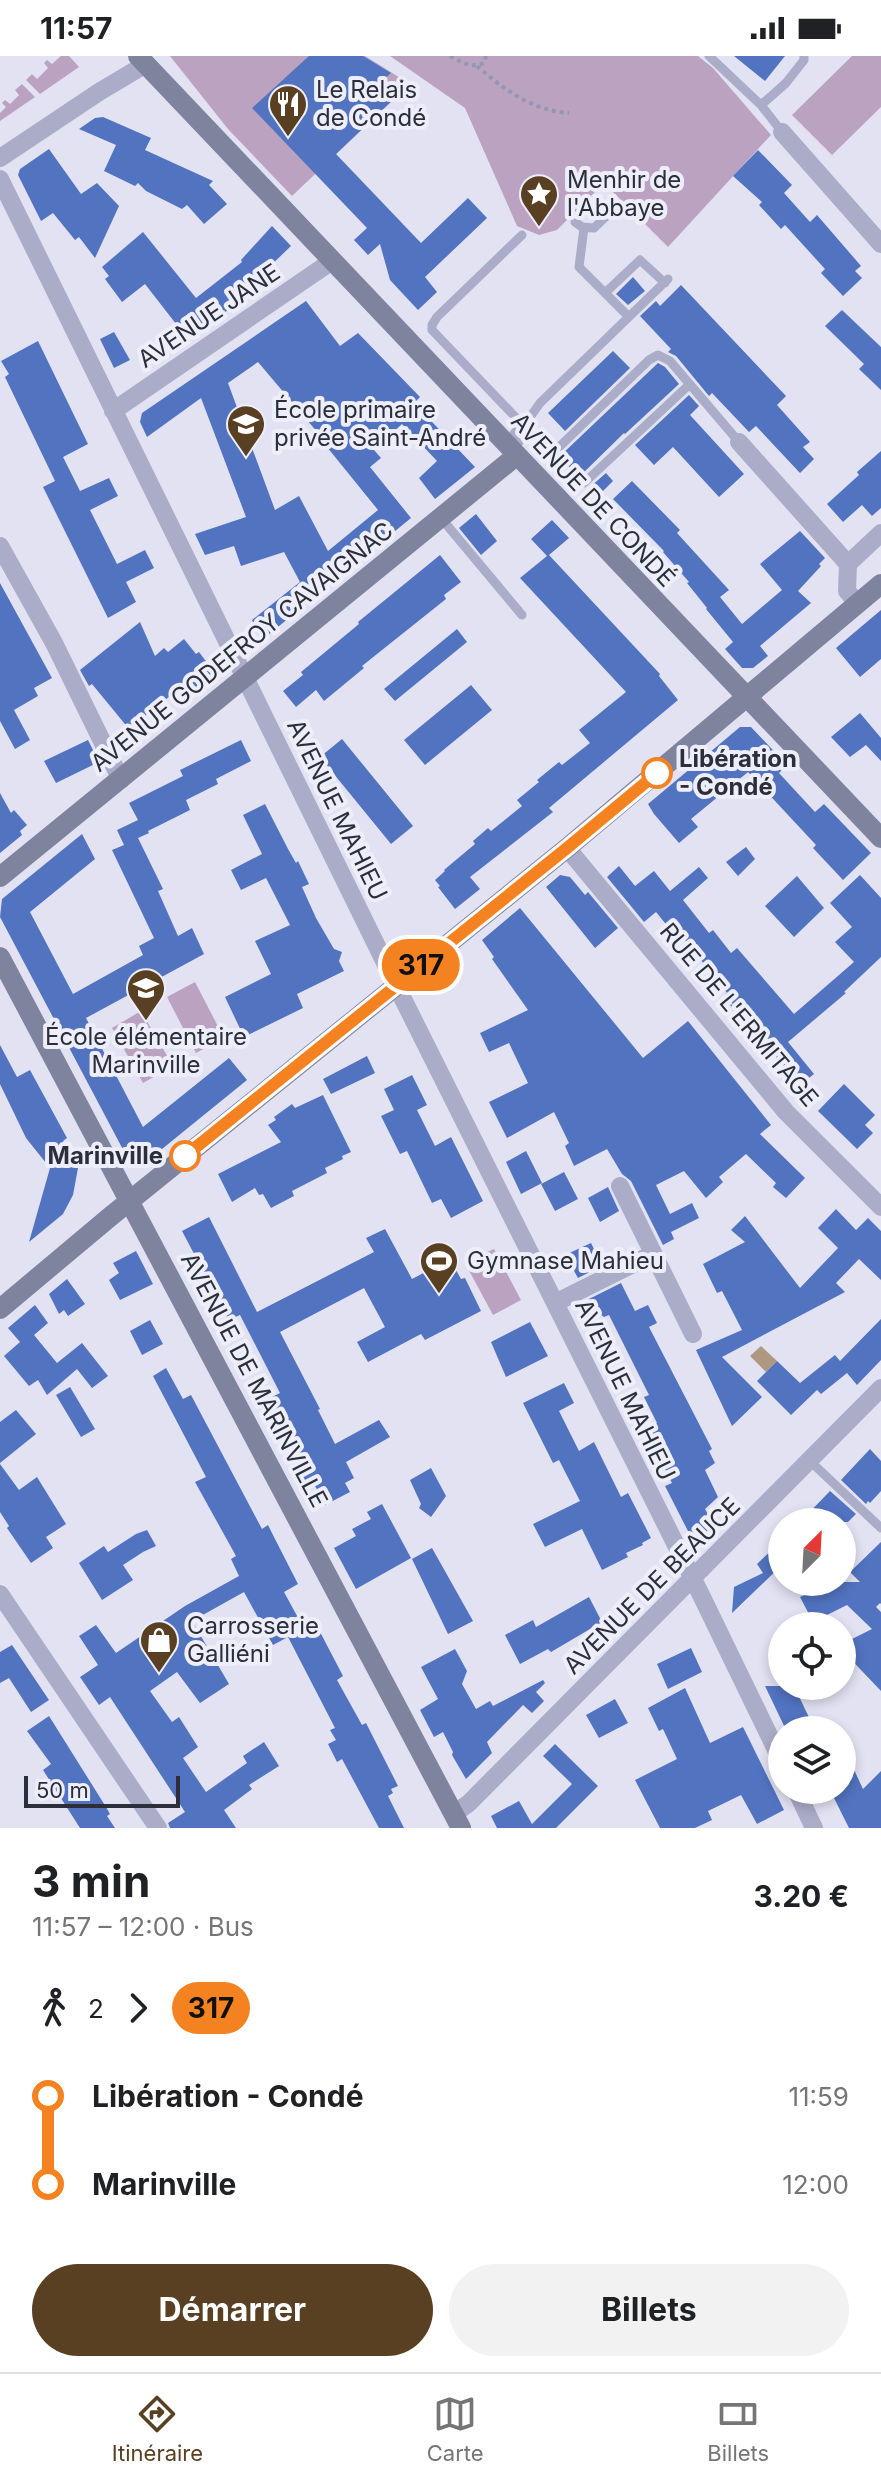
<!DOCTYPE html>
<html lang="fr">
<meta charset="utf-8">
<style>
:root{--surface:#fff;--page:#f2f2f2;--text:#202124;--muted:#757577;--line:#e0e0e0;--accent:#594023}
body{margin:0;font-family:Inter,sans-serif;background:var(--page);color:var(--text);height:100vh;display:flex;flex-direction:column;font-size:30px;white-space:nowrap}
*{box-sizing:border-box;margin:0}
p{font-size:26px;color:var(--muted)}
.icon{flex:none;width:44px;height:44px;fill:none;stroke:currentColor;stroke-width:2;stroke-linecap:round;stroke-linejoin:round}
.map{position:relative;height:1772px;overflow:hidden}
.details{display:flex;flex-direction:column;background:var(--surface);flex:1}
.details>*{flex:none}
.badge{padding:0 16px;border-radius:26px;font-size:28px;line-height:52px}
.needle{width:52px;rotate:24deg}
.tools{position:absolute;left:768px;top:1452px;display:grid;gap:16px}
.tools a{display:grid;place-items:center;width:88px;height:88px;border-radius:50%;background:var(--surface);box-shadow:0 4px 12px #0003;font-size:40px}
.scale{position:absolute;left:24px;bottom:20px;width:156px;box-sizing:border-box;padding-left:8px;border:4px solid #2c2f3a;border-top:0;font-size:22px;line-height:28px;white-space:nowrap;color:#2c2f3a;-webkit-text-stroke:6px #eeeefa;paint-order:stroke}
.map>.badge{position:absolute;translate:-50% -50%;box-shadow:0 0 0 4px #fff}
.legs{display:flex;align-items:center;gap:12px;height:88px;padding:0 32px;font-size:26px}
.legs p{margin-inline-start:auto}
.overview{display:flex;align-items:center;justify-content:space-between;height:136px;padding:0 32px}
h1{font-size:44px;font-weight:700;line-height:60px}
.button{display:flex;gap:16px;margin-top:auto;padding:16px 32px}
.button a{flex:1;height:92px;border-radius:48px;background:var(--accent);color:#fff;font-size:32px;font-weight:700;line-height:92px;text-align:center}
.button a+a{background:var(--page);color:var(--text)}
ul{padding:0 32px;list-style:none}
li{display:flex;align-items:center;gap:28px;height:88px;font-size:30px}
li i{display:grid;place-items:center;width:12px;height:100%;margin:0 10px;background:currentColor}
li i::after{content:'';width:20px;height:20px;margin:-10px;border:6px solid;border-radius:50%;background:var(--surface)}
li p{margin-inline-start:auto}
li:first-child i{background:linear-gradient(#0000 50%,currentColor 0)}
li:last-child i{background:linear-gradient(currentColor 50%,#0000 0)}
.status{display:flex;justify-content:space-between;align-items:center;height:56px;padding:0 40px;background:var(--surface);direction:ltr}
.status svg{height:22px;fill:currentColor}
.tab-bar{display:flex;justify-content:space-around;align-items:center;height:112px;border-top:2px solid var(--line);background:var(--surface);font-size:22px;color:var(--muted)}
.tab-bar a{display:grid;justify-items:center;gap:4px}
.tab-bar .on{color:var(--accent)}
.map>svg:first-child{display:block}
.green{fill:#bba2c1}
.water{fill:#ae9882}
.building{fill:#5273c0;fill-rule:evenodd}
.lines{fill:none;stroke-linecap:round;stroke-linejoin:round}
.path{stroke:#9497b1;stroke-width:4;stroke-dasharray:4 4;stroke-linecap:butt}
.lane{stroke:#abadc8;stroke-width:9}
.street{stroke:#abadc8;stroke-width:18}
.secondary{stroke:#7f849e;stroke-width:20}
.line-1-casing{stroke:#fff;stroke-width:18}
.line-1{stroke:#f58220;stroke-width:12}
.stop-1-dot{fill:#fff;stroke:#f58220;stroke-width:4}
.labels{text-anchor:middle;stroke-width:8;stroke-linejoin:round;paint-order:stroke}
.poi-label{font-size:24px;fill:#2c2f3a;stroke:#eeeefa;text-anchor:start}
.street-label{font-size:24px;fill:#2c2f3a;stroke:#eeeefa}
.stop-label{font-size:24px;font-weight:bold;fill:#2c2f3a;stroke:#eeeefa;text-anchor:start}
</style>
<div class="status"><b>11:57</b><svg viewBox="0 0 49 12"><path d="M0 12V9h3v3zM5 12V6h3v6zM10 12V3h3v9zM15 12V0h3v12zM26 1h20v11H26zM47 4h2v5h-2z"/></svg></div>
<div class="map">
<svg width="881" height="1772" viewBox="0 0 881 1772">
<rect width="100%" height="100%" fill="#e2e2f3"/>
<path class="green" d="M61,0H69L79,11L40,38L26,24L32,18L37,23L48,12L44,7L47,4L52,8Z
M170,0H365L410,28L292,140L228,73Z
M390,0H698L713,12L771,79L668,191L604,127L557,174L539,179L517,170L465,52Z
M852,0H881V51L832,99L792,59Z
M22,28L35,41L0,65V57L6,51L2,47L5,44L10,48L19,39L15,34Z
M195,926L224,982L196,997L167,941Z
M141,955L173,1010L143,1027L112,972Z
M494,1193L521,1244L493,1259L465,1207Z"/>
<path class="water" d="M761,1290L777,1305L766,1316L750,1300Z"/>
<path class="building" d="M309,0H363L391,17L383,24L398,39L336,98L421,187L468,142L487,162L425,221L437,236L418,254L390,224L380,188L368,199L354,184L367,172L252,52Z
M734,0H785L765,25Z
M103,61L151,82L145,94L213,125L209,129L227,148L204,168L187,149L182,153L146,135L138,127L135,130L104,115L116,89L79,73L95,62Z
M49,93L81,138L97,127L119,150L95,202L79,181L75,184L53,157L41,165L18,119L20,113Z
M758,94L792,129L784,137L810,166L817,159L861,210L855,215L862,222L843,240L821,217L825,213L785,169L781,173L759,149L762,146L733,120Z
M272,170L291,190L262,218L268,227L187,282L145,228L122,246L105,223L109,220L102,211L143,176L196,242L242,206L241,204Z
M633,221L645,235L628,249L616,238Z
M681,229L786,340L777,349L810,386L803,391L814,403L800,417L756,370L749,376L712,337L709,340L676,300L668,296L671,293L640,260L656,245L660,250Z
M306,245L340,290L358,277L420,341L414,347L475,411L435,443L419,422L437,405L402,368L374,394L381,402L370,411L411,462L262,584L252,564L300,526L284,496L241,510L234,490L205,499L195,478L246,461L201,342L147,381L140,366L142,357ZM258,306L329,390L327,391L378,454L328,495L299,440L275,454L228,327Z
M842,254L881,291V334L859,313L864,308L825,270Z
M114,276L130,304L114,312L100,283Z
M38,285L88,388L63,401L80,435L109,422L118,440L90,454L117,508L145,494L154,512L126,526L136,546L108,562L43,431L55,425L5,321L9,318L1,305Z
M613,295L630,312L565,375L548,357Z
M658,307L665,311L679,328L625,378L624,377L579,421L559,401Z
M689,339L699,350L690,359L744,418L719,441L673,391L654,409L635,389Z
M881,395V452L872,460L862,449L843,466L827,448L859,419L857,416Z
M606,417L613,425L597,441L589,432Z
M632,425L680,474L677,477L729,534L720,541L742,568L782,534L760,508L800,475L825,502L819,508L821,510L798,535L811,547L760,590L768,600L753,612H742L725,593L733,586L706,553L707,552L687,527L689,526L663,496L664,495L613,443Z
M476,458L497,485L481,499L459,472Z
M552,464L569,482L549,499L660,618L659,620L678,644L549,752L553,756L470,821L480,833L455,853L438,831L440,830L435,824L445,815L444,814L475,788L473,785L488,772L491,775L522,750L517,744L539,726L537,724L559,706L562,709L590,687L579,674L626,636L520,522L547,500L531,483Z
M440,499L461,526L444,539L446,543L362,610L364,612L324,645L316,634L296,651L283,635L303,619L301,616L359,568L358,566Z
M0,527L52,622L34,632L38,640L14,654L30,684L15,693L0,665Z
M881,554V603L860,621L836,592Z
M140,566L155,600L164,592L168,596L184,583L196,598L199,596L217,620L199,635L190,624L129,673L92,628L89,630L80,614Z
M457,573L467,586L395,645L384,633Z
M471,629L492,654L425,709L404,684Z
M860,657L881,682V705L866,689L850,701L831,681Z
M740,671H751L787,709L779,717L815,756L824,748L871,797L843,824L813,792L816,789L748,716L691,763L698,771L679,787L654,758L648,748Z
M342,683L413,770L391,788L320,701Z
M88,684L99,706L56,727L44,705Z
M241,684L251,705L216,723L218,728L186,744L190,754L148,775L149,777L138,782L163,833L158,835L178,880L192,872L204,898L86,962L143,1071L229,1002L247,1024L146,1106L128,1103L0,861L2,843L82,778L95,803L30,856L73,938L143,899L139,890L154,882L112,794L124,789L117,774L138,764L129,747L183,720L180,714Z
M0,737L11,757L14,754L27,769L20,775L22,779L0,797Z
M265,748L288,793L296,807L298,805L309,828L302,831L316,862L334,893L342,896L339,905L344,915L297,938L303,952L244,981L225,941L271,918L255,885L290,869L266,822L241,834L231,814L262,798L243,759Z
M746,791L755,803L738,820L726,806Z
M619,810L635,830L654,815L670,835L699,811L708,822L683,844L709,877L713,874L731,897L737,892L794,958L854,906L835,886L852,871L830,847L860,819L881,842V901L844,936L846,937L788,986L814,1018L795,1033L782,1017L787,1014L730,949L733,948L725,938L727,937L681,879L678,883L656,856L644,866L607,821Z
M560,819L570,821L585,839L588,836L618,872L595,892L546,831Z
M797,820L824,852L794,881L765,850Z
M520,852L643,1002L688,965L771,1069L760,1078L805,1122L786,1142L773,1131L776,1127L746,1098L719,1121L723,1126L706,1142L684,1115L656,1129L670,1158L692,1147L699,1162L671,1176L674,1183L663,1189L631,1125L622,1118L607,1093L574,1110L565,1090L569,1087L554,1056L507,1082L489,1046L528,1027L509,987L489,996L480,977L528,954L492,903L494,901L482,884Z
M0,989L17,1021L30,1014L67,1082L63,1085L78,1112L73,1139L63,1158L29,1186L50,1112L26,1082L0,1028Z
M367,1000L375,1017L331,1038L323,1023Z
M412,1019L427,1049L417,1054L435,1090L451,1081L483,1145L451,1162L441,1143L432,1147L407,1095L400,1098L381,1060L394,1054L384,1033Z
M844,1028L875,1059L865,1069L873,1077L857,1093L818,1055Z
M323,1039L351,1096L342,1100L343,1103L325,1112L327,1117L292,1135L294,1140L271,1152L263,1138L259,1139L255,1132L232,1146L218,1118L281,1086L268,1069L276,1064L274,1061L292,1048L295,1052Z
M526,1095L542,1127L521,1138L506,1106Z
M564,1116L578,1143L555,1155L541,1128Z
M608,1131L619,1155L600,1166L588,1142Z
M836,1153L856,1174L868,1162L881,1175V1224L859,1203L836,1227L845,1236L722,1301L762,1341L732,1370L696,1294L742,1274L722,1235L717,1237L703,1208L745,1186L731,1174L745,1160L800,1232L838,1192L818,1172Z
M209,1161L257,1256L374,1196L366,1182L385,1173L412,1223L450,1203L461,1223L465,1222L481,1255L425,1284L421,1278L368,1306L357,1286L385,1271L364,1232L280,1276L320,1353L318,1354L335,1388L379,1364L390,1381L346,1406L354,1422L345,1427L350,1436L325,1449L313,1426L303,1432L294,1416L305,1410L270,1342L280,1337L240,1259L229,1264L182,1175Z
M591,1187L596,1197L604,1200L608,1207L578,1222L565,1199Z
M136,1195L153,1228L120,1244L109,1224L119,1217L113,1207Z
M67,1223L85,1248L68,1260L64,1254L59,1258L49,1238Z
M621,1227L635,1255L648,1249L657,1267L649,1271L712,1393L709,1395L715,1407L705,1414L718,1441L705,1453L714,1469L699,1482L690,1479L665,1430L672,1427L645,1373L657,1367L644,1341L649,1339L609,1259L604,1261L594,1254L589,1243Z
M35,1249L48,1267L34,1279L57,1307L82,1287L108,1320L92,1332L77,1313L47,1339L38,1324L29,1330L4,1300L20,1286L8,1272Z
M881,1263V1304L857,1329L847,1317L821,1338L817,1334L791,1359L757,1325L777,1305L800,1327L835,1299L840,1305Z
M150,1264L163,1288L142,1299L130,1275Z
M530,1266L548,1300L506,1321L491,1286Z
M166,1312L183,1343L191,1339L262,1473L268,1469L276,1485L298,1528L284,1536L308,1580L319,1574L343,1620L337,1624L362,1669L366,1667L398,1730L391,1733L393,1737L388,1740L404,1772H379L342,1703L337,1706L328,1688L336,1684L330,1674L335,1672L288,1581L273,1589L244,1536L192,1565L229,1628L200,1647L177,1616L150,1635L172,1666L179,1661L198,1691L183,1702L206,1736L247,1707L243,1700L264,1686L279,1710L249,1729L252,1733L224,1754L236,1772H170L168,1767L185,1756L110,1641L99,1649L80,1621L98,1609L79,1580L96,1569L116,1597L185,1550L239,1520L231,1503L236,1500L195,1426L206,1421L153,1320Z
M564,1327L574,1347L559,1355L579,1395L594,1386L621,1441L628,1437L651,1482L642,1487L643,1489L626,1497L628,1501L602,1514L582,1473L545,1491L533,1468L580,1445L559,1404L553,1407L523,1347Z
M70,1331L95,1373L81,1381L56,1339Z
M16,1354L36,1378L0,1407V1366Z
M870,1393L881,1405V1435L870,1447L868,1445L866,1448L841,1424Z
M0,1408L19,1434L37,1421L66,1468L46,1481L53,1492L31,1507L7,1472L9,1470L0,1456Z
M431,1412L446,1440L431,1461L419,1452L421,1448L410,1424Z
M830,1435L856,1458L848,1466H800Z
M382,1448L411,1502L356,1533L334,1492L356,1480L352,1473L371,1463L367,1456Z
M147,1474L156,1490L143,1496L123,1509L133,1524L102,1544L79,1507L104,1490L108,1496L136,1478Z
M782,1484V1509L732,1557L734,1531L763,1517L757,1508Z
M881,1486V1548L880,1547L876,1551L881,1556V1635L842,1594V1588L872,1573L847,1549L813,1566L800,1541L815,1534L811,1526H860L850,1516Z
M432,1492L473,1565L448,1578L412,1503Z
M589,1541L602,1566L551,1596L548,1593L520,1608L505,1579L533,1564L536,1571Z
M12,1589L49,1644L31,1656L9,1622L0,1627V1596Z
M691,1592L702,1616L668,1633L657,1608Z
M455,1593L467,1615L462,1628L476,1653L490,1645L493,1650L543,1624L545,1627L536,1636L544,1645L532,1657L523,1649L487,1686L492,1697L466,1723L452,1699L453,1696L443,1676L434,1681L420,1654L438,1643L421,1611Z
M765,1630H794L815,1674H786Z
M685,1632L710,1687L743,1671L784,1754L757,1768L741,1739L708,1755L712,1764L695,1772H660L635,1724L677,1703L663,1673L659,1675L648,1652Z
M615,1643L628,1667L599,1682L586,1659Z
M49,1660L106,1751L110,1758L107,1760L115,1772H80L43,1714L51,1708L27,1675Z
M555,1688L598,1730L556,1772H497L491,1760L519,1745L532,1768L572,1728L543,1700Z
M842,1688L863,1733L881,1715V1772H849L830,1734H842Z"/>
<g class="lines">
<path class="path" d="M450,0C462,6 471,13 484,7L486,0
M477,10C503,33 533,55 569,57"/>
<path class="lane" d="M709,0L761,49L786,27L804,4V0
M761,49L782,76
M575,166L582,171L594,172L619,148
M584,172L579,211L629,261
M522,179L437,261L432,269V274L524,370
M605,237L640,204L665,227
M521,374L540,347L668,223
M555,395L649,304L658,299L670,305L739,386
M584,427L690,328
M441,462L522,559
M810,1405L881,1472"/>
<path class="street" d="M782,76L881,188
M0,102L99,36L146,8
M0,123L396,929L702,1541L782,1706
M113,355L332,205
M739,386L848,508
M509,392L520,377
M0,490L54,587L121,724
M857,547L847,535L848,508L881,477
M567,792L786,1056L881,1151
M620,1130L693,1278
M555,1247L653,1198
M0,1538L158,1772
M796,1734L814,1772
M454,1758L469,1747L881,1332"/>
<path class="secondary" d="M138,0L881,782
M0,821L516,400
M0,901L461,1772
M0,1253L111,1160L567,792L881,528"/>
</g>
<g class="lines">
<g class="line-1-casing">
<path id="line-1" d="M185,1100L567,792L657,717"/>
</g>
<use href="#line-1" class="line-1"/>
</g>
<defs>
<g id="restaurant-pin" transform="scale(2)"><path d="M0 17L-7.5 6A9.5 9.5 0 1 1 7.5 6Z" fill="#594023" stroke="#eeeefa"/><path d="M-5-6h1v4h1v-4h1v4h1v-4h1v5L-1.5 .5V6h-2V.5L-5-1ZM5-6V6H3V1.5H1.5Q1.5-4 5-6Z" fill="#fff"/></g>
<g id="sight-pin" transform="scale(2)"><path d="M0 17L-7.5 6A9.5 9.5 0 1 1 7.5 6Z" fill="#594023" stroke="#eeeefa"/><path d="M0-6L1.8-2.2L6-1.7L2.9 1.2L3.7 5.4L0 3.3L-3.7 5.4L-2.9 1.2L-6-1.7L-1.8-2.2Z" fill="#fff"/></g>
<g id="school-pin" transform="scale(2)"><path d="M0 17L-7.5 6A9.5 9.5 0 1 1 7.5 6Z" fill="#594023" stroke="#eeeefa"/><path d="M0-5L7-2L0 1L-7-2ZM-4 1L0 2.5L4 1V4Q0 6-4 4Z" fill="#fff"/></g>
<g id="stadium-pin" transform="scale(2)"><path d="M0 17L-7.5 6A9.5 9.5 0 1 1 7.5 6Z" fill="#594023" stroke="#eeeefa"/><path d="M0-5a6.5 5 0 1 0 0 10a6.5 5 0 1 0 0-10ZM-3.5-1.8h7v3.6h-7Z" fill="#fff"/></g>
<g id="shop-pin" transform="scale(2)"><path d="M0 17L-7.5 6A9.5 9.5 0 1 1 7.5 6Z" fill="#594023" stroke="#eeeefa"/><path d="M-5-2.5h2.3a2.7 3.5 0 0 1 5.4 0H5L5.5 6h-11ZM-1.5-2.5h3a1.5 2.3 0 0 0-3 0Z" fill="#fff"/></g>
</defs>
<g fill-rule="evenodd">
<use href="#restaurant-pin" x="288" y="48"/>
<use href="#sight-pin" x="539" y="138"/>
<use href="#school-pin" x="246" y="368"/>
<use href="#school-pin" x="146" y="932"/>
<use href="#stadium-pin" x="439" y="1205"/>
<use href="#shop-pin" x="159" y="1584"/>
</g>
<g class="stop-1-dot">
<circle cx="657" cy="717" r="14"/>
<circle cx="185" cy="1100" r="14"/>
</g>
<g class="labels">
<g class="poi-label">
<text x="316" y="42">Le Relais<tspan x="316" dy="28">de Condé</tspan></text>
<text x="567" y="132">Menhir de<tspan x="567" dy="28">l'Abbaye</tspan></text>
<text x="274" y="362">École primaire<tspan x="274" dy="28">privée Saint-André</tspan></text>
<text x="146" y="989" text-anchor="middle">École élémentaire<tspan x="146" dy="28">Marinville</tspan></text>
<text x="467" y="1213">Gymnase Mahieu</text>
<text x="187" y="1578">Carrosserie<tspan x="187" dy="28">Galliéni</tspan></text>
</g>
<g class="street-label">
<text transform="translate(209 260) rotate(-34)" y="8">AVENUE JANE</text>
<text transform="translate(593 444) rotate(47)" y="8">AVENUE DE CONDÉ</text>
<text transform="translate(242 591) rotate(-39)" y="8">AVENUE GODEFROY CAVAIGNAC</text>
<text transform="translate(337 754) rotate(64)" y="8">AVENUE MAHIEU</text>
<text transform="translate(739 959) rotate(50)" y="8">RUE DE L'ERMITAGE</text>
<text transform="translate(254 1324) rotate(62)" y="8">AVENUE DE MARINVILLE</text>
<text transform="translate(625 1334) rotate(64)" y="8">AVENUE MAHIEU</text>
<text transform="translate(652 1530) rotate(-45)" y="8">AVENUE DE BEAUCE</text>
</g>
<g class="stop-label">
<text x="679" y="711">Libération<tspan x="679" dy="28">- Condé</tspan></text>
<text x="163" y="1108" text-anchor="end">Marinville</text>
</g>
</g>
</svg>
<div class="tools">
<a><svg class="needle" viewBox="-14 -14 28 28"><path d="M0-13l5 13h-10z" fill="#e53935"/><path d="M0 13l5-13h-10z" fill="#757577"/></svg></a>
<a><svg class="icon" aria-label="locate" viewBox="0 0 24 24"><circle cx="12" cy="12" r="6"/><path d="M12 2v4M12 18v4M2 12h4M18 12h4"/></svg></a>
<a><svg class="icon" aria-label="layers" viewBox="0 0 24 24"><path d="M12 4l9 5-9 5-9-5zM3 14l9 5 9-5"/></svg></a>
</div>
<div class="scale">50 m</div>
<b class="badge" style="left:421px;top:909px;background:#f58220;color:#111">317</b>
</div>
<section class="details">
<div class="overview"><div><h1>3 min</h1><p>11:57 – 12:00 · Bus</p></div><b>3.20 €</b></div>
<div class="legs"><svg class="icon" aria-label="walk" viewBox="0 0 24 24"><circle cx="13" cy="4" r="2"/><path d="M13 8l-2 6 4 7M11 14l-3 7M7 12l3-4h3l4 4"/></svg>2<svg class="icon" aria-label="forward" viewBox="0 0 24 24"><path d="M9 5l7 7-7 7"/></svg><b class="badge" style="background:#f58220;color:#111">317</b></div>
<ul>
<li><i style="color:#f58220"></i><b>Libération - Condé</b><p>11:59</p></li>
<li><i style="color:#f58220"></i><b>Marinville</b><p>12:00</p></li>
</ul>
<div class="button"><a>Démarrer</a><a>Billets</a></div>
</section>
<nav class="tab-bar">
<a class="on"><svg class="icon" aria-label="directions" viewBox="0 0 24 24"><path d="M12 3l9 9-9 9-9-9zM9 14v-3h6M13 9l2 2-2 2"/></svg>Itinéraire</a>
<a><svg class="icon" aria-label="map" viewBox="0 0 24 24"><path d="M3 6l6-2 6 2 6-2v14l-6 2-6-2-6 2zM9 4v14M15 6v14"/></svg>Carte</a>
<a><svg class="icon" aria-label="tickets" viewBox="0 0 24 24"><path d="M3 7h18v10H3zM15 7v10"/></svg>Billets</a>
</nav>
